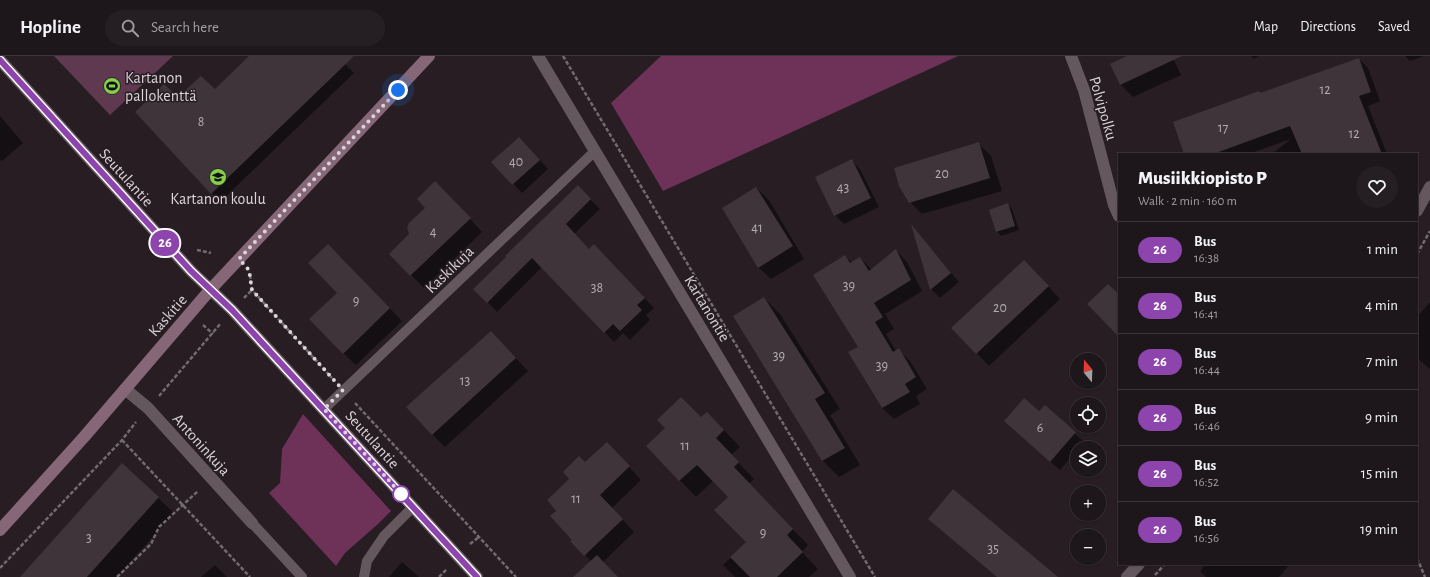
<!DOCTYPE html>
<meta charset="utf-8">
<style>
:root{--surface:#1d161a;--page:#251f23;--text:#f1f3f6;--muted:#a09fa2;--line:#3b3539}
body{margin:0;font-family:"Alegreya Sans",sans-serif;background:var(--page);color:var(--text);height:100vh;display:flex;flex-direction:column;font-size:15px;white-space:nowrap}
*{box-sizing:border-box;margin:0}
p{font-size:13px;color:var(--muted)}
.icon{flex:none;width:22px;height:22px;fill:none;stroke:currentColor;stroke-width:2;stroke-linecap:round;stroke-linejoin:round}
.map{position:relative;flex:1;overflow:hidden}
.details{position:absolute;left:1118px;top:97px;width:300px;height:412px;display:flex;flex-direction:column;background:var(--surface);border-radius:0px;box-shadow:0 1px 3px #0004,0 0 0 1px var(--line)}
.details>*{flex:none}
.badge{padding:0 8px;border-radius:13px;font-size:14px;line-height:26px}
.needle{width:26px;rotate:341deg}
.controls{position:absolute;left:1070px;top:297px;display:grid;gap:8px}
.controls a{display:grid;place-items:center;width:36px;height:36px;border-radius:50%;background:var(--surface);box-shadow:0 1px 3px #0004,0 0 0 1px var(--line);font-size:20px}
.you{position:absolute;width:20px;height:20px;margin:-10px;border:3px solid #fff;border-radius:50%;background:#1a73e8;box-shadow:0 0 0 6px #1a73e833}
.map>.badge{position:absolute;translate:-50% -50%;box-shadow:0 0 0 2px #fff}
.round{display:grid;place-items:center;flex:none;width:42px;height:42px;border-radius:21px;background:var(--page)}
.head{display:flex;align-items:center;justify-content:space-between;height:68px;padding:0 20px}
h1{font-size:19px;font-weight:800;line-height:30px}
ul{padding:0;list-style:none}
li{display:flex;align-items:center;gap:12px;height:56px;padding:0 20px;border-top:1px solid var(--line)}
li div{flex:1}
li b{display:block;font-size:15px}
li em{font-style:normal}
li .badge{min-width:44px;font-weight:700;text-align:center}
header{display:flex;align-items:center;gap:24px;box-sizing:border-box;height:56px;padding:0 20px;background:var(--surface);border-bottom:1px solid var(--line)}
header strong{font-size:19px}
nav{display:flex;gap:22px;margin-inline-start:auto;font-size:14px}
.search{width:280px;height:36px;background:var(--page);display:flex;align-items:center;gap:10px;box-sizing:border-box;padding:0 14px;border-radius:22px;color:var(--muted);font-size:15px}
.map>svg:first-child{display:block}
.green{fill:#5f3950}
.forest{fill:#6e3158}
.shadow{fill:#0007}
.building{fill:#3f343a}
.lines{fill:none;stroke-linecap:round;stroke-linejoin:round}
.path{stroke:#736a6f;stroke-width:2.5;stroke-dasharray:4 2;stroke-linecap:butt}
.lane{stroke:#64585e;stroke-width:10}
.street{stroke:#64585e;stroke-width:12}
.secondary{stroke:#866778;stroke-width:12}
.line-casing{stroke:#fff;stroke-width:9}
.line{stroke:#8e44ad;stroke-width:6}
.walk{stroke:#dbd4d8;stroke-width:4;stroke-dasharray:0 7.2}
.stop-dot{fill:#fff;stroke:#8e44ad;stroke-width:2}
.labels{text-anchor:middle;stroke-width:3;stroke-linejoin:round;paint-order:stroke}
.number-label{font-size:14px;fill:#b4acb0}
.poi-label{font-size:16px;fill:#dbd4d8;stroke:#271d22;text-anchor:start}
.street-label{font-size:16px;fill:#dbd4d8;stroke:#271d22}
</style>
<header>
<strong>Hopline</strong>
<div class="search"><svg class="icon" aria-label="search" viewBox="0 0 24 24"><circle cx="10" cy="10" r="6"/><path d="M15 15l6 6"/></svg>Search here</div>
<nav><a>Map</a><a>Directions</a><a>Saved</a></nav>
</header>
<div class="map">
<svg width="1430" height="521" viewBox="0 0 1430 521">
<rect width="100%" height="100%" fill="#271d22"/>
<path class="green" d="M54,0H173L110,59Z"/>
<path class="forest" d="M661,0H958L663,135L611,47Z
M303,358L391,455L378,468L345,497L336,510L269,437L280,427L282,393Z"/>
<path class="shadow" d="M250,0H337L354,17L220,146L212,137L178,43L215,35Z
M1129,0H1172L1181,19L1133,41L1121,29L1111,9Z
M1251,0H1259L1254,3Z
M1405,0H1424L1410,5Z
M1359,3L1368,12L1380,45L1368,50L1387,98H1272L1291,83L1248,98H1186L1260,38Z
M0,60L23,87L2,105L0,104Z
M979,88L991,100L1002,135L922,158L910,146Z
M528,91L548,113L522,137L493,106Z
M851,104L860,113L879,151L844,168L835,159Z
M756,132L769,144L804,203L771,223L758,211Z
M448,139L482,176L424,232L390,198Z
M587,140L600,153L574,178L590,194L604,199L654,252L646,259L650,264L630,284L623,277L614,286L542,211L497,256L475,233Z
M1008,149L1012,153L1019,174L1001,180L997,175Z
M913,172L959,226L940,242L931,233Z
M896,194L907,206L922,235L885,258L894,273L886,278L896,295L898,294L910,305L927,333L916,340L920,348L894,363L882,352L850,297L859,291L845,200L852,207L860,202L872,214Z
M341,201L402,265L356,309L343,297L338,237Z
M1036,217L1060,243L989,310L953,272Z
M764,242L780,258L840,353L830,359L860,409L839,421L823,405L734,261Z
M1430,246V313L1417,302V261Z
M491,276L528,315L445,391L432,378Z
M1045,350L1084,386L1079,392H1077V394L1060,414L1014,374L1039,357Z
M701,362L723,373L740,391L731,399L754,423L749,428L808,489L802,496L818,513L809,521H735L723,509L747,486L729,441L713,425L696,441L647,390Z
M619,400L641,424L612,452L634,476L603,506L617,521H574L591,505L572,486L574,484L558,455L585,408Z
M122,408L174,457L117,521H21Z
M402,506L419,521H389Z
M1206,508H1290L1279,521H1206L1200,515Z
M215,509L227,521H201Z"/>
<path class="building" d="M249,0H354L211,138L135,56L164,28L178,41L201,20L215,33Z
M1127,0H1182L1120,29L1110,8Z
M1359,2L1371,36L1359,40L1382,98H1302L1290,70L1213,98H1184L1173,66L1259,35L1260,37Z
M519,81L540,104L512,129L491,106Z
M979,86L990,122L909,147L899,130L894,112Z
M852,103L871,142L834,160L815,121Z
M435,125L471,162L410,220L389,198L409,178L407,172L409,167L425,152L417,143Z
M578,129L591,143L566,168L589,193L594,188L645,242L637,249L642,254L620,275L613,268L604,277L532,202L487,247L473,233L506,201L505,200Z
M756,131L793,190L758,212L722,152Z
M1008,147L1015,170L996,176L989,154Z
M911,168L951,217L930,234Z
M328,188L390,252L343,298L309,263L337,237L308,207Z
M896,193L911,224L874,247L883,261L875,266L893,296L899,292L916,321L905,328L910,336L882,352L848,296L858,291L813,219L845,199L850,207L860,201L869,215Z
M1024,204L1049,230L976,298L951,272Z
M1108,228L1119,238V281L1087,248Z
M764,241L825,337L815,343L845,392L822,405L733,260Z
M491,275L516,302L432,379L406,351Z
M681,341L701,361L707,356L724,374L716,382L739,406L734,411L793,473L787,479L803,496L777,521H750L730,501L746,486L714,454L728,441L697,409L679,425L646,390L665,372L657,364Z
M1024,342L1039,355L1045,349L1076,376L1050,406L1004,365Z
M607,386L630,410L600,439L623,463L584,500L570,485L572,484L550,460L556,455L547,444L569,423L563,416L579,400L585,406Z
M122,407L159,441L87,521H20Z
M953,433L1058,521H997L928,463Z
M597,499L618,521H573Z"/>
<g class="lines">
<path class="path" d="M563,0L875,521
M197,194L211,197
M1417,198L1430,175
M250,219L252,234L332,322
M244,242L252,234
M203,269L213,278
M159,340L221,267
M355,347L516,521
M122,384L250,521
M470,488L479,481
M1417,502L1425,521
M0,512L122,384L136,366
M1155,519L1165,508
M117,521L151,488L159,471L198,435
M439,521L447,513"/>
<path class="lane" d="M324,353L595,95
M252,467L302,521
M364,521L367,505L384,480L413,451"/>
<path class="street" d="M538,0L850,521
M1071,0L1084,34L1114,149L1119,160
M0,4L191,215L232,254L477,521
M1417,155L1430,131
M125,333L148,352L252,467
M1127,521L1139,508"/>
<path class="secondary" d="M0,474L84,381L210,234L429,0"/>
</g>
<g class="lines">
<g class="line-casing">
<path id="line" d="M0,4L191,215L232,254L477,521"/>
</g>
<use href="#line" class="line"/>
<path class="walk" d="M398,34L239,203L249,214L252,234L343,334L324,353L403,440L401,438"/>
</g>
<defs>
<g id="stadium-disc" transform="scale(0.9)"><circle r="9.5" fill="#86cf4c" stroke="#271d22"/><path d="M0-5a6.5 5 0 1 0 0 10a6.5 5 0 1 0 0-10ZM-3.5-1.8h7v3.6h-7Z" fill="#111"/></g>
<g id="school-disc" transform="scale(0.9)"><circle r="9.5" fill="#86cf4c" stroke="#271d22"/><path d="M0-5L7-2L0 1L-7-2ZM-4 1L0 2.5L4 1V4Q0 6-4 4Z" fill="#111"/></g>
</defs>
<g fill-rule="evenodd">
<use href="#stadium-disc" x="112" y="30"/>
<use href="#school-disc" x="218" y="121"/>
</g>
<circle class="stop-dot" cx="401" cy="438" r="8"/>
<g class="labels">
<g class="number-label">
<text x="1325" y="38">12</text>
<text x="201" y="70">8</text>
<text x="1223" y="76">17</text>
<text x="1354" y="82">12</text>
<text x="516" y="110">40</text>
<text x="942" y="122">20</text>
<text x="843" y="136">43</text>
<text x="757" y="176">41</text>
<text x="433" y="180">4</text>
<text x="849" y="234">39</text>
<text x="597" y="236">38</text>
<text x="356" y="249">9</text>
<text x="1000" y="256">20</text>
<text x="779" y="304">39</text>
<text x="882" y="314">39</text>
<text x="465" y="329">13</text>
<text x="1040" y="376">6</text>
<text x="685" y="394">11</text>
<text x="576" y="447">11</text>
<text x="763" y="481">9</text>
<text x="89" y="486">3</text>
<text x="993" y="497">35</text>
</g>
<g class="poi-label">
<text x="125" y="27">Kartanon<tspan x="125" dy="18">pallokenttä</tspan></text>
<text x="218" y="148" text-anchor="middle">Kartanon koulu</text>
</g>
<g class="street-label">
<text transform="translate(1104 52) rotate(74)" y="6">Polvipolku</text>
<text transform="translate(127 121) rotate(48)" y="6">Seutulantie</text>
<text transform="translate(449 213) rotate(-44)" y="6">Kaskikuja</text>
<text transform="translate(708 252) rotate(59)" y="6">Kartanontie</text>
<text transform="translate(167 259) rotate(-49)" y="6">Kaskitie</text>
<text transform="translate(373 383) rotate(48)" y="6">Seutulantie</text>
<text transform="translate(202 388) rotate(48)" y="6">Antoninkuja</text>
</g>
</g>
</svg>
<div class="controls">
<a><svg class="needle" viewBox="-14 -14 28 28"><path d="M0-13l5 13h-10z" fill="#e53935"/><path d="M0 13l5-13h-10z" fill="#a09fa2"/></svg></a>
<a><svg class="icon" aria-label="locate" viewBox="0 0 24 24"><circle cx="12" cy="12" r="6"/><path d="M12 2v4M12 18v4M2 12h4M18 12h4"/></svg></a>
<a><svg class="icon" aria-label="layers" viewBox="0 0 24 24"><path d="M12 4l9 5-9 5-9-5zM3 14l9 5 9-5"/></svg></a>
<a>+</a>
<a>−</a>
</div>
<div class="you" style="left:398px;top:34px"></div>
<b class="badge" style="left:165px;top:187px;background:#8e44ad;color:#fff">26</b>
<section class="details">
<div class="head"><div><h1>Musiikkiopisto P</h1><p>Walk · 2 min · 160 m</p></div><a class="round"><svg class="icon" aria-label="heart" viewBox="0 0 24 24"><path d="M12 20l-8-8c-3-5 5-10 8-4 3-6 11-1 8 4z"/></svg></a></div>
<ul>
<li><span class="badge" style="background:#8e44ad;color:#fff">26</span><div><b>Bus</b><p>16:38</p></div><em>1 min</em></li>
<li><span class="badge" style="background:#8e44ad;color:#fff">26</span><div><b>Bus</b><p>16:41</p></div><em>4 min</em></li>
<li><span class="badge" style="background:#8e44ad;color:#fff">26</span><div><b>Bus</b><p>16:44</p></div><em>7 min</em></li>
<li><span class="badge" style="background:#8e44ad;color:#fff">26</span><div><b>Bus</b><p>16:46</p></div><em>9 min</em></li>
<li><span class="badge" style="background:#8e44ad;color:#fff">26</span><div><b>Bus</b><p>16:52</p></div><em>15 min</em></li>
<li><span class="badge" style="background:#8e44ad;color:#fff">26</span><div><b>Bus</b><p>16:56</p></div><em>19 min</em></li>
</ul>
</section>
</div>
